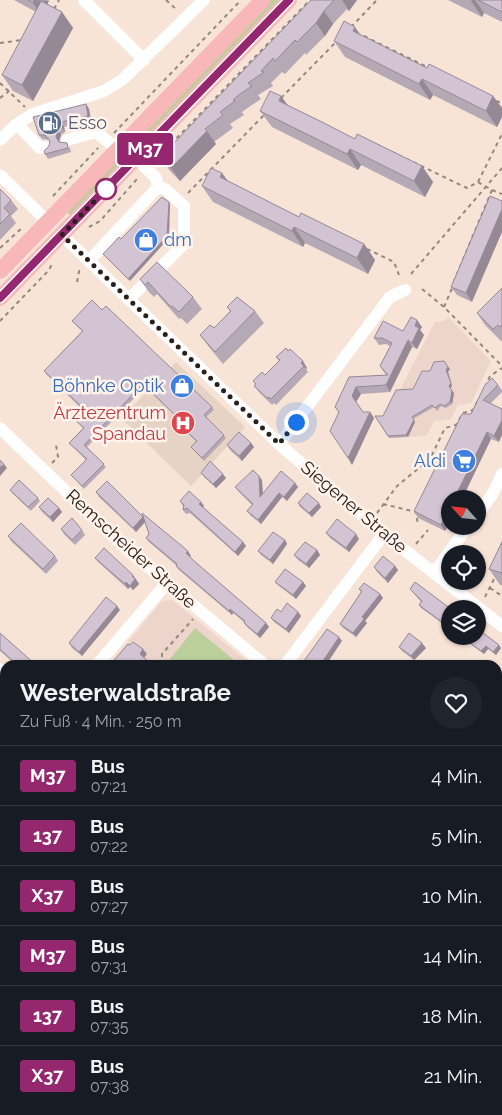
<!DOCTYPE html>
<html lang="de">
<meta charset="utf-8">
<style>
:root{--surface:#171b24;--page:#20242c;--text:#f1f3f6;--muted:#9ea1a6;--line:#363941}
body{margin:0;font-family:Raleway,sans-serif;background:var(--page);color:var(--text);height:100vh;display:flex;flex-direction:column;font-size:19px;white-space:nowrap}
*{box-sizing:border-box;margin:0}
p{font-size:16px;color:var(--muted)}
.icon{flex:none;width:28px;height:28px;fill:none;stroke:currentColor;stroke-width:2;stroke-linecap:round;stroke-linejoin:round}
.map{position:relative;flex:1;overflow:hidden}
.details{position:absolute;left:0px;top:660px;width:502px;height:455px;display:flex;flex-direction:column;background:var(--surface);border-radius:15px 15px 0 0;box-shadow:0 1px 4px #0004}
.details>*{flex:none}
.badge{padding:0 10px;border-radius:4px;font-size:18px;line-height:32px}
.needle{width:32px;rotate:297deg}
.fabs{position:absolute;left:441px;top:490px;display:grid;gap:10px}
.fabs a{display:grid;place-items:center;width:45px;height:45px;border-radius:50%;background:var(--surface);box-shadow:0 1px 4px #0004;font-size:25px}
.you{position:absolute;width:25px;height:25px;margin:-12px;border:4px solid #fff;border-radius:50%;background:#1a73e8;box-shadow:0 0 0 8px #1a73e833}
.map>.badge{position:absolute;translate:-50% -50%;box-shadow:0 0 0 2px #fff}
.round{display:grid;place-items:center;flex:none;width:52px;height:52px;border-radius:26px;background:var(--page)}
.summary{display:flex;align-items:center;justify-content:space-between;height:85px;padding:0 20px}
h1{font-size:24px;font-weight:700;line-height:38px}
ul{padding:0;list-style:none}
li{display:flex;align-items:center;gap:15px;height:60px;padding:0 20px;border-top:1px solid var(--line)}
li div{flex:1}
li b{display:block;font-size:19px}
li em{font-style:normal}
li .badge{min-width:55px;font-weight:700;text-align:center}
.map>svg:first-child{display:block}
.education{fill:#edd5cc}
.medical{fill:#e7d3c5}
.green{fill:#bbcf9b}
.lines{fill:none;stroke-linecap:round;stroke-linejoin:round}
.path{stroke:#95877e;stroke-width:2;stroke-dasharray:4 4;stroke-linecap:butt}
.minor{stroke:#fff;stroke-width:12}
.major{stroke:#f8b7b9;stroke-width:16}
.wall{fill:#b5a9b6}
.shaded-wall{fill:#948994}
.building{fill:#d3c4d4;stroke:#948994}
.line-casing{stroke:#fff;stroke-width:11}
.line{stroke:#95276e;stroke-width:8}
.walk{stroke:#27201b;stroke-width:5;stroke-dasharray:0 9}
.stop-dot{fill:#fff;stroke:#95276e;stroke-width:2.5}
.labels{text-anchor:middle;stroke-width:5;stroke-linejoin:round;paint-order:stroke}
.service-label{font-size:18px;fill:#4e5e75;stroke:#fff3eb;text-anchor:start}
.shop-label{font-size:18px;fill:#366cbe;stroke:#fff3eb;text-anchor:end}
.health-label{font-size:18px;fill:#be3a42;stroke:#fff3eb;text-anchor:end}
.street-label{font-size:18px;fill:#27201b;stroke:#fff3eb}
</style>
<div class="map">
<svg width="502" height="1115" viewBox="0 0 502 1115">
<rect width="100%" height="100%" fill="#f8e4d7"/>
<path class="education" d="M448,317L491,361L471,403L458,405L450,420L434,421L426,436L389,438L381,426L435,322L444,321Z
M172,600L252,665H109L162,601Z"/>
<path class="medical" d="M176,362L245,427L191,486L121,418Z"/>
<path class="green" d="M271,0H282L72,217L66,211Z
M195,628L240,665L166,664Z
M407,1110H465L473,1115H404Z"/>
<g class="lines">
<path class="path" d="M166,0L177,10
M54,9L59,0
M351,27L377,0
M364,36L429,68
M0,43L22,40
M0,83L25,107
M0,98L8,92L12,85
M281,98L335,43
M496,101L502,103
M114,133L241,0
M363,138L467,188L478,182L492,190L454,281
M171,144L310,0
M154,162L168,147
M478,182L502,134
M492,190L502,194
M188,193L265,114
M53,196L98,148
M89,227L100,221L138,178
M0,248L22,228
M367,249L394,262L399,275
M411,274L502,168
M77,282L80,267
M422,289L444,307L502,366
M444,307L453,286
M0,321L49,270L52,264
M485,387L490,376L502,368
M52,463L58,457L56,445
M383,504L416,512L418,525
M377,513L397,486L430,459L445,428L456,425L463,413L473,410L478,400
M416,544L428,530
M490,588L502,596
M485,597L495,577
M162,665V654L193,619"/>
<path class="minor" d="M84,0L144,60
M17,124L40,148L45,147
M0,140L17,124L33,114L104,91L122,80L204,0
M67,140L96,132L118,150
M136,158L156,178L158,187
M0,175L48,222
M62,235L279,444L384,534L502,626
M89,261L158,187L165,189L184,206V244L129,299
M0,428L123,546L265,665
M279,444L390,297L405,290
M478,514L492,495L502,474
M434,573L468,526
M97,665L166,584
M285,665L384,534
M0,669L5,674
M0,757L5,754
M498,839L502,842
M0,841L5,845
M498,863L502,856
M0,1006L5,1011
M498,1049L502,1052
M126,1110L132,1115
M196,1115L200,1110
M331,1115L334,1110"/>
<path class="major" d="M0,271L263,0
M0,298L289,0"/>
</g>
<path class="wall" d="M14,0H49L47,4L62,12L73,28L33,101L13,91L2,75L36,12Z
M311,0H357L349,11L347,9L333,24L325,36L306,55L305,53L285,74L282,72L271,83L273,86L258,95L261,99L249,107L242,112L244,115L230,124L233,128L214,142L216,144L180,181L170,171L161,158L174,143Z
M448,0H502V22L484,13L482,17Z
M361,35L427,68L493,96L502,108V117L497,127L433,95L430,100L345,57L334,41Z
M86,104L89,109L91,120L64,127L65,132L61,135L59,142L70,148L71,152L48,159L45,154L49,146L50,141L48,140L42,139L39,135Z
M287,105L355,139L422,166L433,182L425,197L361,165L358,170L272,127L260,111Z
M222,173L228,181L299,217L364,244L375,260L368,274L305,243L303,247L213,202L202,186Z
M0,189L11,200L18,209L11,216L16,223L0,240Z
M490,196L472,302L457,295L451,287Z
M140,279L193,297L202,309L187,324L181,318L179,319L157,294L154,297L148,291Z
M502,288V341H501L485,325L477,313Z
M227,307L255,311L264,323L223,364L209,347L200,335L214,328L230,311Z
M102,310L212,407L214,410L206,417L226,438L204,461L191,447L196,441L174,420L172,418L175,415L145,387L87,447L106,467L84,489L71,475L86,460L69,443L83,428L75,420L84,411L46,374L44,371L82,331L72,321Z
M422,327L420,330L424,335L417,349L412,347L390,392L361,394L356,402L363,412H370L374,418L352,465L339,413L335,407L349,377L386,375L380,366L390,346L386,344L379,345L374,338Z
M286,348L307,368L306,369L308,372L276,405L274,403L272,405L259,392L254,386L255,384L253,381L265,375L279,361L276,357Z
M444,361L450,369L448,372L452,386L450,388L454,393L452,404L446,408L441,406L437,411L434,407L413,419L415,422L408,437L389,438L375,416H383Z
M485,385H498L502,390V392L490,404L499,442L491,439L462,499H450V522L445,531L418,518L414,511L471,414Z
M251,443L254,447L242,461L230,450L227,445Z
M201,473L226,478L216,488L205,478Z
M262,480L263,494L295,483L298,487L287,501L282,497L261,524L250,515L247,511L252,505L238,491L235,487Z
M10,490L38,498L40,501L31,511L12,493Z
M96,492L143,517L191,556L190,557L193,560L266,623L269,627L260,638L247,627L244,623V622L233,613L232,615L179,570L176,566V565L149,542L146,538L149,534L145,522L136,532L99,497Z
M180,501L201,502L204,506L203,507L243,542L246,546L238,556L190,513L186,514L183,510V506Z
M298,503L321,507L312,517L300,507Z
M39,507L59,508L62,512L53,522L42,512Z
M61,529L82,530L85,535L75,545L64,534Z
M326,533L359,539L349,552L330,538Z
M8,536L55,556L58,561L46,574L11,541Z
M285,540L287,544L273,564L261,555L258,551Z
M502,542V585H500L489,569Z
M317,550L320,555L309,568L298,560L294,555Z
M95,558L133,575L139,584L133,590L130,587L128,589L98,562Z
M395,566L398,570L388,583L377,572L374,567Z
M275,582H303L306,586L296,599L279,586Z
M359,589L380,594L383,598L365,621L367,623L356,637L343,628L340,624L361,592Z
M410,589L450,609V629L421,608L419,605L421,602Z
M120,610L82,656L72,648L69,643Z
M281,612H298L301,616L289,633L274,622L271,618Z
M0,633L36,665H16L0,651Z
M459,636H478L501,648L496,655L488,649L484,654Z
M399,647L426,648L414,660L402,651Z
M498,958L502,961V971L498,972Z
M89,1110H110V1111L107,1115H96Z
M162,1110H182L178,1115H168L164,1112Z"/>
<path class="shaded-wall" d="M34,0L49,1L41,15L33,3Z
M342,0H357L349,11Z
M472,0H475L484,13L482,17L471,1Z
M324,11L333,24L325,36L316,23Z
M62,12L73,28L33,101L22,85Z
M355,27L366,43L353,31Z
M422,79L433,95L430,100L419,84Z
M281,96L293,112L279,101Z
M493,96L502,108V117L497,127L486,111Z
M86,104L89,109L91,120L88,116Z
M61,122L64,127L65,132L62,128Z
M58,130L61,135L59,142L62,146L56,137Z
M207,131L216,144L180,181L171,168Z
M350,149L361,165L358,170L347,154Z
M422,166L433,182L425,197L414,181Z
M222,173L233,189L220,177Z
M169,202L170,205L169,238L130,281L128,279Z
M502,209V232L472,302L466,293Z
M294,227L305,243L303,247L292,231Z
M364,244L375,260L368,274L357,258Z
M417,320L422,327L420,330L424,335L417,349L412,343L415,326Z
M408,340L412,347L390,392L386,385Z
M303,361L307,368L306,369L301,363Z
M448,367L450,369L448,372L452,386L450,389L449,386L446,370Z
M356,387L361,394L356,402L367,418L370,412L374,418L352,465L348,458L352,396Z
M452,391L454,393L452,404L450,402Z
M414,420L415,422L408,437L406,435Z
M502,420V435L499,442L494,436Z
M487,432L491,439L462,499H454Z
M251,443L254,447L242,461L239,456Z
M4,464L7,468L0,476V468Z
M223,474L226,478L216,488L213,484Z
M259,476L262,480L263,502L260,497Z
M295,483L298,487L287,501L284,497Z
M279,493L282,497L261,524L258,520Z
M201,502L204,506L202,508L199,504Z
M319,503L321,507L312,517L309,513Z
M450,506V522L445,531L441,525Z
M59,508L62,512L53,522L50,517Z
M143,517L146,521L136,532L133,528Z
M356,534L359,539L349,552L346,548Z
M285,540L287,544L273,564L270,560Z
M243,542L246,546L238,556L235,552Z
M317,550L320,555L309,568L306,564Z
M188,551L191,556L189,557L186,553Z
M395,566L398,570L388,583L385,578Z
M133,575L139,584L133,590L130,586L132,576Z
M126,582L130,587L128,589L125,584Z
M303,582L306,586L296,599L293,595Z
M380,594L383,598L365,621L367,623L356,637L353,633L362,617Z
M117,606L120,610L82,656L79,652Z
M230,609L233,613L232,615L229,611Z
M298,612L301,616L289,633L286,629Z
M266,623L269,627L260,638L257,634Z
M339,637L342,641L326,665H322L321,664Z
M422,643L426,648L414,660L411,656Z
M499,645L501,648L496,655L493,652Z
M486,646L488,649L484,654L481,651Z
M143,649L147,654L143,659L140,654Z
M148,661L151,665H145Z
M5,783V790L2,793L0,788Z
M501,907L502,914L498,921V913Z
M502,932V940L498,946V939Z
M105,1110H110V1111L107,1115H101Z
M176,1110H182L178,1115H172Z
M230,1110H236L232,1115H227Z
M311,1110H317L313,1115H308Z"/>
<path class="building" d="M28,0H34L33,3Z
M311,0H334L324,11L316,23L297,42L295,40L275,61L273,58L261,71L264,72L248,83L252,86L240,94L233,100L235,101L220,112L223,115L205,129L207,131L171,168L161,158L171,142L174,143Z
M478,0H502V12Z
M41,1L62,12L22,85L2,75Z
M344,21L355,27L353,31L427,68L429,64L493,96L486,111L422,79L419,84L334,41Z
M270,91L281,96L279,101L324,123L355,139L357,134L422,166L414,181L350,149L347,154L260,111Z
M86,104L88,116L61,122L62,128L58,130L56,137L59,142L67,143L68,148L45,154L44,151L49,146L50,141L45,135H39L33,117Z
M211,168L222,173L220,177L299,217L301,213L364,244L357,258L294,227L292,231L202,186Z
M0,189L11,200L4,208L10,214L0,224Z
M490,196L502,201V209L466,293L451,287Z
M162,197L169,202L167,236L128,279L103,254L119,237L121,239Z
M157,262L193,297L179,312L172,306L171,307L148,282L145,285L140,279Z
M502,288V325L500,327L498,325L493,329L477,313Z
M237,297L255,311L215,352L200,335L210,325L214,328L231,311L227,307Z
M92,300L102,310L106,306L212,407L204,415L224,435L202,458L191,447L197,441L172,418L175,415L143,384L84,445L104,464L82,486L71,475L87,459L69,443L84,428L75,420L85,410L44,371L83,331L72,321Z
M411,317L417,320L415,326L419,328L412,343L408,340L386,385L356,387L352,396L363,412H370L348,458L330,431L339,412L335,407L349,377L388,375L380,366L392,343L382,338H374L383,321L403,331Z
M286,348L288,351L290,349L303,361L301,363L304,366L271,399L269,397L267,398L254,386L256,384L253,381L262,372L265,375L280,360L276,357Z
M444,361L448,367L446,370L451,383L449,386L452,391L450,402L444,406L440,404L435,408L432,405L412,417L414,420L406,435L388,436L375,416H383L396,390L413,389L422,371H430L434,362Z
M492,378L498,385L483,400L502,409V420L494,436L487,432L454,499H450V506L441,525L414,511L462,414H471L485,385Z
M239,432L251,443L239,456L227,445Z
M0,460L4,464L0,468Z
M210,461L223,474L213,484L201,473Z
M253,470L259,476L260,497L281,471L295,483L284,497L279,493L258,520L247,511L253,504L235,487Z
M19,480L38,498L28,507L10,490Z
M107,481L143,517L133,528L96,492Z
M189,491L201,502L199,504L243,542L235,552L187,508L183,510L184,505L180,501Z
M307,493L319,503L309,513L298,503Z
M48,498L59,508L50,517L39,507Z
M142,513L188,551L186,553L193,560L266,623L257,634L244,623L245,621L230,609L229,611L176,566L177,564L146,538L149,534Z
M72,518L82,530L72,540L61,529Z
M337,519L356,534L346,548L326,533Z
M21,523L55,556L43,569L8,536Z
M273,532L285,540L270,560L258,551Z
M305,542L317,550L306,564L294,555Z
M502,542V573L489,569Z
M104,548L133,575L132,576L135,579L130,586L126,582L125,584L95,558Z
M383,556L395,566L385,578L374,567Z
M285,569L303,582L293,595L275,582Z
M415,582L451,609H450V628L419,605L422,601L410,589Z
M364,583L380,594L362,617L364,619L353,633L340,624L362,591L359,589Z
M106,597L117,606L79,652L69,643Z
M287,603L298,612L286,629L271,618L277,609L281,612Z
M327,629L339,637L321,664L322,665H301Z
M478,629L499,645L493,652L486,646L481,651L461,636H478Z
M0,633L36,665H17L0,649Z
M409,633L422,643L411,656L399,647Z
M133,642L143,649L140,654L148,661L145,665H110L128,644L130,645Z
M242,661L246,665H239Z
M498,693L502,696V712L501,714L498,712Z
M3,767L5,769V783L0,788V771Z
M498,782L502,785V810L498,807Z
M5,824V830L2,827Z
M0,855L5,858V875L0,871Z
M498,902L502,904V908L498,913Z
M498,929L502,932L498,939Z
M498,958L502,961V967L498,968Z
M0,969L5,973V992L0,989Z
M498,1011L502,1015V1030L498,1027Z
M0,1024L5,1028V1045L0,1041Z
M498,1072L502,1075V1095L498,1092Z
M92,1110H105L101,1115H98Z
M163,1110H176L172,1115H171Z
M209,1110H230L227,1115H206Z
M295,1110H311L308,1115H292Z
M343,1110H367L374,1114L373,1115H342L340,1114Z"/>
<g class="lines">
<g class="line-casing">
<path id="line" d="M0,298L289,0"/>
</g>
<use href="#line" class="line"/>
<path class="walk" d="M106,189L62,235L279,444L296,422"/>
</g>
<defs>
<g id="fuel-disc" transform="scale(1.25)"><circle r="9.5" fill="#5c6f8a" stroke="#fff3eb"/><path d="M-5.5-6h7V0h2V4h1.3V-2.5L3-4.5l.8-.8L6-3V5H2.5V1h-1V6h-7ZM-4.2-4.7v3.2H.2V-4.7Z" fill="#fff"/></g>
<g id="shop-disc" transform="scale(1.25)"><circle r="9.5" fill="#3f7fe0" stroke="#fff3eb"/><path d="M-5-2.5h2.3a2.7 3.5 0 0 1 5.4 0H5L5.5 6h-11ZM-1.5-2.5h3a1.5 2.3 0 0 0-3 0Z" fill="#fff"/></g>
<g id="hospital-disc" transform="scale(1.25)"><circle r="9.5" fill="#e0444e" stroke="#fff3eb"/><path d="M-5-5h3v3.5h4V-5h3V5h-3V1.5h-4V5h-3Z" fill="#fff"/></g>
<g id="supermarket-disc" transform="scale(1.25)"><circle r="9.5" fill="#3f7fe0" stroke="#fff3eb"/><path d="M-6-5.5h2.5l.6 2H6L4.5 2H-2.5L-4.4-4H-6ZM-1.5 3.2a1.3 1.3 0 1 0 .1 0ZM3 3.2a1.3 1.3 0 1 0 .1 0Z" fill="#fff"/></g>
</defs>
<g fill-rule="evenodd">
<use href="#fuel-disc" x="50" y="123"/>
<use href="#shop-disc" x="146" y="240"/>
<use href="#shop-disc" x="182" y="386"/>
<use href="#hospital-disc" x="183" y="423"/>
<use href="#supermarket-disc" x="464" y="461"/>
</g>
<circle class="stop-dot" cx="106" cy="189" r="10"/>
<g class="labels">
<g class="service-label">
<text x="68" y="129">Esso</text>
</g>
<g class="shop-label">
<text x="164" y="246" text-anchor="start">dm</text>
<text x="164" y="392">Böhnke Optik</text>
<text x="446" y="467">Aldi</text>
</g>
<g class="health-label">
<text x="166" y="419">Ärztezentrum<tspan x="166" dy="21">Spandau</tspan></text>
</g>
<g class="street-label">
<text transform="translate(354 507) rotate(40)" y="6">Siegener Straße</text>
<text transform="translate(131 549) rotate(42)" y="6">Remscheider Straße</text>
</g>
</g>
</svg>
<div class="fabs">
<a><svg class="needle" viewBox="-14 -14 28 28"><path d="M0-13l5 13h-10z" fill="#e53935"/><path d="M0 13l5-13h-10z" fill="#9ea1a6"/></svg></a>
<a><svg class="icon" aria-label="locate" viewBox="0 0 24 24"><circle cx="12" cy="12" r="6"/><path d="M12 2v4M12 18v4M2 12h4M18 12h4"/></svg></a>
<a><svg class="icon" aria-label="layers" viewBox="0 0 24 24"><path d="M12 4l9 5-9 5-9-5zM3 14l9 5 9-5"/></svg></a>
</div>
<div class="you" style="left:296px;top:422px"></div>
<b class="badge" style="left:145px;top:149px;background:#95276e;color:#fff">M37</b>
<section class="details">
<div class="summary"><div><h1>Westerwaldstraße</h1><p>Zu Fuß · 4 Min. · 250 m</p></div><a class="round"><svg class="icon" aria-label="heart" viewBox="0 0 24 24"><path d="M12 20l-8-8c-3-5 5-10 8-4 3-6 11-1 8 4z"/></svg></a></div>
<ul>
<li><span class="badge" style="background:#95276e;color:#fff">M37</span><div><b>Bus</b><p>07:21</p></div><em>4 Min.</em></li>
<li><span class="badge" style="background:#95276e;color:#fff">137</span><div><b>Bus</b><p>07:22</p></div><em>5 Min.</em></li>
<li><span class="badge" style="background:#95276e;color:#fff">X37</span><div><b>Bus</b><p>07:27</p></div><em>10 Min.</em></li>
<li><span class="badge" style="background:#95276e;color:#fff">M37</span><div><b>Bus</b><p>07:31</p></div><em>14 Min.</em></li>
<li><span class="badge" style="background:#95276e;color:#fff">137</span><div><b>Bus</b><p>07:35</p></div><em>18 Min.</em></li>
<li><span class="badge" style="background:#95276e;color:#fff">X37</span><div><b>Bus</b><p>07:38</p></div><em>21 Min.</em></li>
</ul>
</section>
</div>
